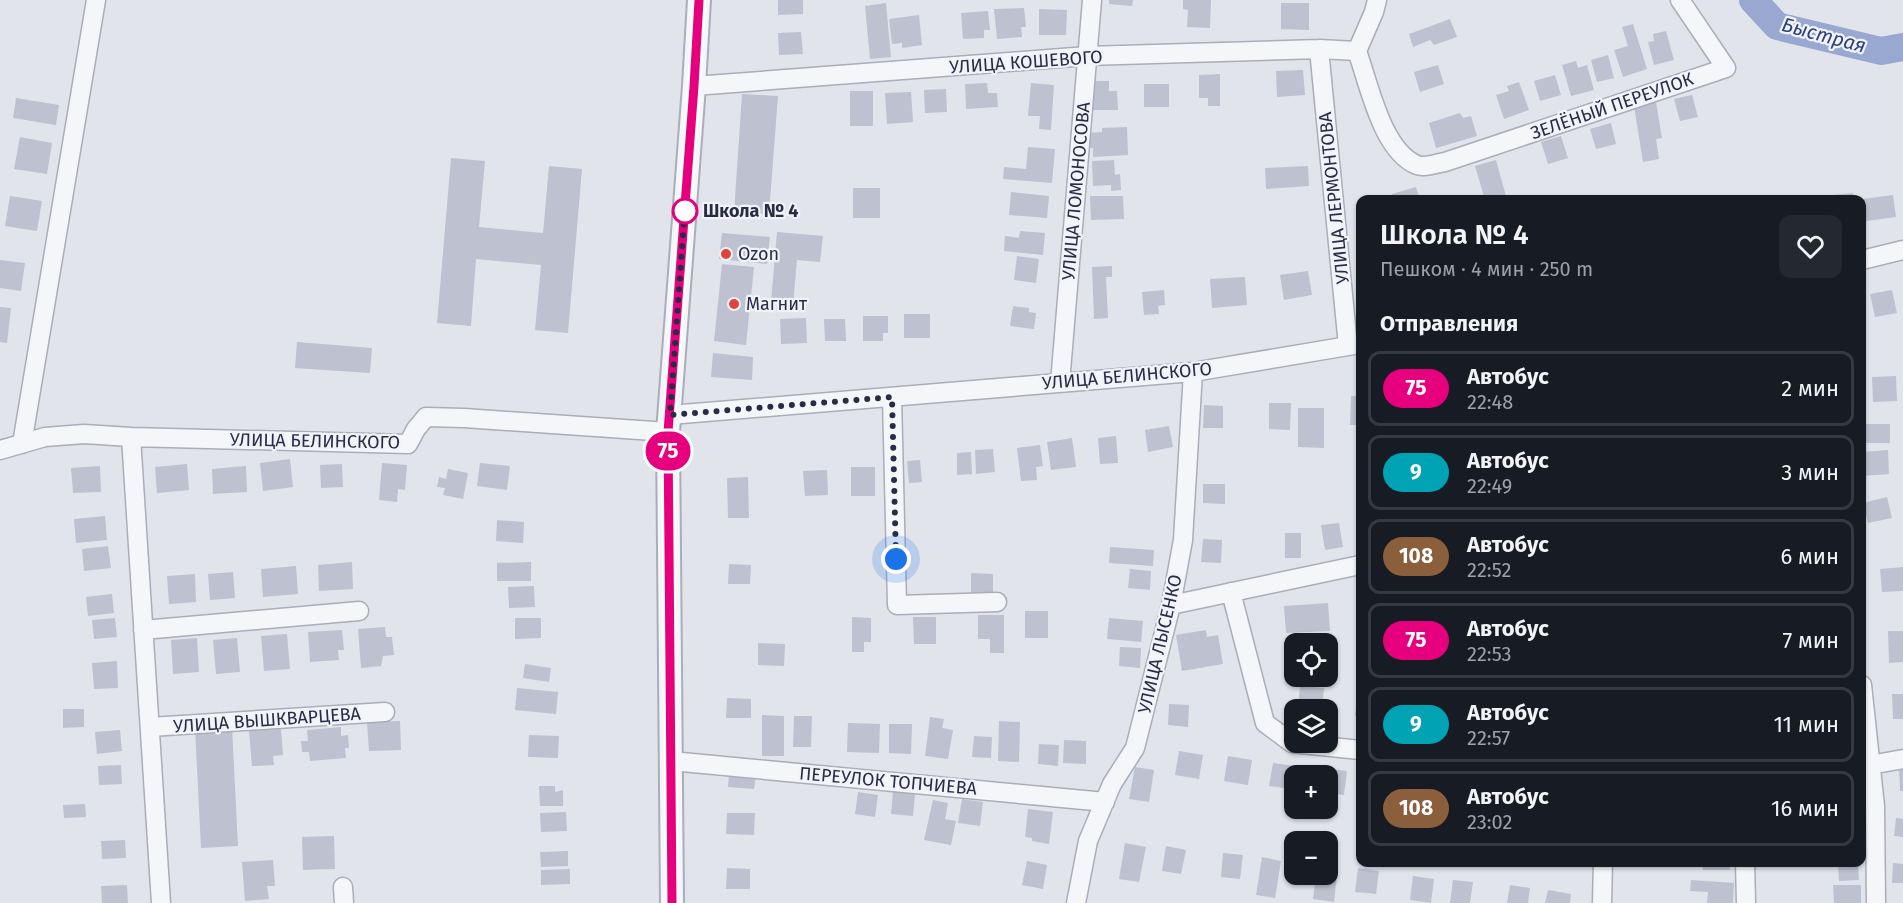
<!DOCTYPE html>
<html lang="ru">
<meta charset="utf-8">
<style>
:root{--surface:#171b24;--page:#242831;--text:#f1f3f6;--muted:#9ea1a6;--line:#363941}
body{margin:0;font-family:"Fira Sans",sans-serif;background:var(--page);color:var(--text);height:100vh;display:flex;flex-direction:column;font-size:22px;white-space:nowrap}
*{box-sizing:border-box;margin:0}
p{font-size:20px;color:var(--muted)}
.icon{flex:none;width:33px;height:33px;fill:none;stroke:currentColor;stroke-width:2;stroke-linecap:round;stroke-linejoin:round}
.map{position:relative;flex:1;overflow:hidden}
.drawer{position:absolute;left:1356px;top:195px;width:510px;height:672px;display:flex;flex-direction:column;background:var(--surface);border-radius:12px;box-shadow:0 2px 4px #0004}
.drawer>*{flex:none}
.badge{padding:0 12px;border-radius:20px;font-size:21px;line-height:39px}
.buttons{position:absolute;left:1284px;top:633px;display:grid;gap:12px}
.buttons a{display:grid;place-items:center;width:54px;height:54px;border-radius:12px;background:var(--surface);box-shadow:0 2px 4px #0004;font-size:30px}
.you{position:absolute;width:30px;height:30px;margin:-15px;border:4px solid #fff;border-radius:50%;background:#1a73e8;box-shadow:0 0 0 9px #1a73e833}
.map>.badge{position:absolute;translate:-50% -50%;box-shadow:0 0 0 3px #fff}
h2{padding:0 24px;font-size:22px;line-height:54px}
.round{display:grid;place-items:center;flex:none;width:63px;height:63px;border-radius:12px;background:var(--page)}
.overview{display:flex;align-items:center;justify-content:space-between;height:102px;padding:0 24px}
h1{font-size:28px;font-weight:600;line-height:45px}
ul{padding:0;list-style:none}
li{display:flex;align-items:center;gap:18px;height:75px;margin:0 12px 9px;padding:0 12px;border:3px solid var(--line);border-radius:12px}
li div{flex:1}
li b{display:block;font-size:22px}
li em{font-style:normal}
li .badge{min-width:66px;font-weight:700;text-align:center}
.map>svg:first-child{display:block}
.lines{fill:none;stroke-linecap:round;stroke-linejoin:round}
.river{stroke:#99a8d0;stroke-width:28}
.building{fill:#bec1cf}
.minor-casing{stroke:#aaadba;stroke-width:21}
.tertiary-casing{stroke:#aaadba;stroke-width:26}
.minor{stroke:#f5f6f9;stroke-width:18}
.tertiary{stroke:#f5f6f9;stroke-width:22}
.line-casing{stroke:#fff;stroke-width:14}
.line{stroke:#e6007e;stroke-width:9}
.walk{stroke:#282c46;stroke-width:6;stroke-dasharray:0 10.8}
.stop-dot{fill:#fff;stroke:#e6007e;stroke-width:3}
.poi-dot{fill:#de453a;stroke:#f2f3f9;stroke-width:2}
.labels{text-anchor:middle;stroke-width:4.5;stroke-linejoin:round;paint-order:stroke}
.street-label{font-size:18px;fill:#282c46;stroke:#f2f3f9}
.stop-label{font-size:18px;font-weight:bold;fill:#282c46;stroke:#f2f3f9;text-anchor:start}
.poi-label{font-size:18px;fill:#282c46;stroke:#f2f3f9;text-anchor:start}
.water-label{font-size:20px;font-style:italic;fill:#2d407f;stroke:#f2f3f9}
</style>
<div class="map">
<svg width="1903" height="903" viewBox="0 0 1903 903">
<rect width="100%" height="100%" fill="#e2e4ec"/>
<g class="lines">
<path class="river" d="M1753,0L1777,26L1881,51L1903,47"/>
</g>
<path class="building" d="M778,0H803V14L778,15Z
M1109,0H1133L1132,6L1109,4Z
M1183,0H1211L1210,28L1187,27L1188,10L1183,9Z
M886,3L891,57L870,59L865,6Z
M1281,3H1309V30L1281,29Z
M1024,8L1026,27H1021L1022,37L997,39L994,9Z
M1039,9L1067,10L1066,35H1039Z
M988,11L990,30H984V38L963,39L961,13Z
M919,15L922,45L902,48V43L892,44L889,19Z
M1450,19L1457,37L1434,45L1430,40L1413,47L1409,34Z
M1633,24L1647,69L1623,77L1614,50L1628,46L1622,27Z
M1666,31L1674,60L1654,65L1648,42L1654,41L1653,34Z
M801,32L803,54L779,55L778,33Z
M1608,55L1614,78L1597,82L1591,60Z
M1576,61L1578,68L1587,65L1594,90L1571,96L1562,65Z
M1438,65L1444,84L1420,92L1414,72Z
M1303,70L1305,95L1277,97L1276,71Z
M1220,74V106H1208V98H1199V75Z
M1555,75L1561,95L1540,101L1534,81Z
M1088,81H1109V91H1117L1118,110H1089Z
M1519,82L1529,110L1504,119L1496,95L1509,91L1507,86Z
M987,83L988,93H997L998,107L966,109L965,84Z
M1031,83L1054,85L1051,130L1039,129L1040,116H1028Z
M1144,84H1169V107H1144Z
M946,89L947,112L925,113L924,90Z
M850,91H873V126H850Z
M911,92L913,122L887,124L885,93Z
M742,94L778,96L769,214L734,213Z
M1692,95L1698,117L1680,121L1674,99Z
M16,98L59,105L56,125L13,118Z
M1656,102L1662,138L1656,139L1659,159L1643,162L1634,106Z
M1460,113L1463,118L1471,116L1477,136L1436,148L1429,123Z
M1611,123L1616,144L1596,149L1590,129Z
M1127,127L1128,155L1093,157V148H1088V133L1102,132V128Z
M1561,136L1568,158L1548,164L1541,142Z
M20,137L52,143L47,174L14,169Z
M1028,147L1055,149L1052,183L1003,179L1004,167L1026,169Z
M451,158L485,161L479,227L543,233L549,166L582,169L568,333L535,330L541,265L476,259L471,326L437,323Z
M1114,160L1115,175L1120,174L1121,190L1111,191V185L1093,186L1092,161Z
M1496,160L1506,196L1485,200L1475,166Z
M1308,166L1309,186L1266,189L1265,168Z
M1416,187L1420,200H1394L1392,194Z
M853,188H880V218H853Z
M1011,192L1049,196L1047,218L1009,215Z
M1853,193L1854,200H1833L1832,195Z
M1893,195L1896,217L1866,221L1863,199Z
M10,196L42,201L37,231L5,226Z
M1090,196H1123L1124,219L1091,220Z
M1020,231L1045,233L1043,255L1004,251L1005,236L1019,238Z
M777,232L823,236L820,262L797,260L793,305L771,302Z
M722,233L770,237L767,264L719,259Z
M1017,256L1039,259L1036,283L1014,280Z
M0,260L25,263L21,291L0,288Z
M722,264L754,267L746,345L714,341Z
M1112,266V277H1106L1108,318L1094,319L1092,267Z
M1308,271L1312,295L1284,300L1280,275Z
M1245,277L1247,305L1212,308L1210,279Z
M1164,290L1165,305L1158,306L1159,314L1144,315L1142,292Z
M1892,290L1897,313L1875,317L1870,294Z
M1013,306L1029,308V312L1036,313L1034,329L1010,326Z
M0,307L11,308L7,343L0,342Z
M904,314H930V338H904Z
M863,316H888V333H883V341H863Z
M806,318L807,343L781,344L780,319Z
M824,319H845L846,341H825Z
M297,342L372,348L370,373L295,368Z
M713,353L753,357L752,380L711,377Z
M1896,376L1897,401L1873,402L1872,377Z
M1351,396H1360V425H1350Z
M1269,403H1291L1290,430L1269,429Z
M1204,405L1223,406V428H1203Z
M1298,408H1324V448L1298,447Z
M1862,424H1890V443H1862Z
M1169,426L1173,447L1148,452L1145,430Z
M1116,436L1118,463L1100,464L1098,438Z
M1072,438L1076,467L1051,470L1047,442Z
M1040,445L1043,466L1036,467L1037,480L1021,481L1017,448Z
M993,449L995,472L976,474L975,450Z
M1888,450L1889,474L1862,476V452Z
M971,452L972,474L957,475V453Z
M290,459L293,487L263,491L260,463Z
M920,460L922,482L909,483L907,461Z
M382,463L407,465L405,490L398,489L397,502L379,500Z
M480,463L510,466L507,490L477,486Z
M187,464L189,490L157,493L155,467Z
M342,464L343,487L321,488L320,465Z
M100,466L101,492L73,493L71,468Z
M246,466L247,492L213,494L212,469Z
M851,467H875V496H851Z
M448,469L468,473L463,499L443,495L445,488L437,487L439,477L446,479Z
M827,470L828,495L805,496L803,471Z
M748,477L749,518H728L727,478Z
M1203,484H1225V504L1203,503Z
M1887,497L1892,518L1868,523L1863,503Z
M105,516L107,540L76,543L74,519Z
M497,520L524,522L523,543L496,541Z
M1360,521V542H1359L1357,522Z
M1339,523L1343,547L1325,550L1321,525Z
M1285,533H1301V558H1285Z
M1203,539L1222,540L1221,563L1201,562Z
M108,546L111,568L84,571L82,549Z
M1110,547L1154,550L1153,566L1109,563Z
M352,562L353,589L319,591L318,565Z
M531,562V581H497V563Z
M729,564L751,565L750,584H728Z
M296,566L298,594L263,597L261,569Z
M1903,567V591L1882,592L1880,569Z
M1130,569L1151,571L1150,590L1128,588Z
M233,572L235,598L210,600L208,574Z
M971,573L993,574V594H971Z
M195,574L196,602L169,604L167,576Z
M534,586L535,607L509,608L508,587Z
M112,594L114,613L88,616L86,597Z
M1328,603L1330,631L1286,633L1284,606Z
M1025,611H1048V638H1025Z
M978,615H1004V653H990V639H978Z
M852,617L871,618V642H864V652H852Z
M913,617H936V644H914Z
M115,618L117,637L94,639L92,620Z
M515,618H541V638L515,639Z
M1109,618L1143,621L1141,642L1107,639Z
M385,627L386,637H392L394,655L383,656L381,666L361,668L358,629Z
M342,630L344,650H338L339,660L310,662L308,632Z
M1206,630L1207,637L1218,635L1223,664L1182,671L1176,635Z
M1888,631H1903V662L1889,663Z
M287,634L290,669L264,671L261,636Z
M197,638L199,672L173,674L171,640Z
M237,638L240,672L216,674L213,640Z
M758,643L785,644L784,666L758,665Z
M1120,647L1141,648L1140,668L1119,666Z
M117,661L118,688L94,689L92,663Z
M525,664L551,668L549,682L523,678Z
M1300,686L1324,688L1322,710L1298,709Z
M517,688L558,692L556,714L515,710Z
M1358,692H1360V716H1355Z
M1892,694H1903V719H1893Z
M727,698L751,699V718H726Z
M1169,704L1189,705L1188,727L1168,725Z
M63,709H84V727L63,728Z
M762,715L784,716V756H762Z
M794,716H812L811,747H793Z
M930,717L944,719L942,728L953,730L948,759L925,756Z
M400,721L401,750L369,751L367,722Z
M999,721L1020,722L1019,762L998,761Z
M848,723L880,724L879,753L847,752Z
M889,724H912L911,754L889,753Z
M232,726L238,846L201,848L195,728Z
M341,727V736L348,735L349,748H345L346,758L310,761L309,752H302L301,741H308L307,730Z
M281,729L283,755L273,756L274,765L252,766L249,731Z
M120,730L122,751L97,754L95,732Z
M529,735L559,736L558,758L528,757Z
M974,736L992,737L991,758L972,757Z
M1064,740L1086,741V764L1063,763Z
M1039,744L1059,745L1058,766L1038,764Z
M1179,751L1203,755L1199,779L1175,775Z
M1228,756L1252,760L1248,785L1224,781Z
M1273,763L1296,766L1292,789L1269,786Z
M121,765L122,784L99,785L98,766Z
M1135,767L1154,770L1149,802L1129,799Z
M1322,768L1347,771L1344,795L1328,793V776H1321Z
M1899,768H1903V791H1900Z
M729,774L756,776L754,789L728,787Z
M539,786H555V792L563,790V806H540Z
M893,791L915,794L913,816L891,814Z
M858,792L878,795L875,817L855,814Z
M962,799L983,802L980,826L958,823Z
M933,800L948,803L945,819L956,821L951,845L924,840Z
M85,804L86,817L64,818L63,805Z
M1028,809L1053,812L1049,844L1032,841V838L1025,837Z
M566,812L567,831L541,832L540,813Z
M727,813H755L754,835L726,834Z
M1896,818L1903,819V837L1894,836Z
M334,836L335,869L303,870L302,837Z
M125,840L126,858L102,859L101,841Z
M1125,843L1146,847L1139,882L1119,879Z
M1166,846L1186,850L1181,874L1162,871Z
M568,851V866L541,867L540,852Z
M1223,853L1243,855L1240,879L1221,877Z
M1262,857L1281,861L1275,898L1256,895Z
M273,860L275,886H267L269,899L245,901L242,862Z
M1027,861L1047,865L1043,889L1022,885Z
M1702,862H1730V870H1703Z
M1858,863L1859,880L1839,881L1838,864Z
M1893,863L1903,864V883H1892Z
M1328,866L1338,867L1334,902L1313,899L1316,874H1328Z
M727,868L750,869V889H726Z
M1358,868L1379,871L1376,894L1355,892Z
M570,869V884L541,885V870Z
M1413,876L1434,879L1431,903L1410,900Z
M1453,880L1473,882L1470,903H1450Z
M1691,880L1734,883L1733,903H1707L1708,892L1690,891Z
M127,885L128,903H102L101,886Z
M1510,885L1530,888L1528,903H1507Z
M1833,885H1861V903H1834Z
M1548,890L1571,894L1570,903H1545Z"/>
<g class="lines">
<g class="minor-casing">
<path id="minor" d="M1377,0L1374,12L1357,51C1369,84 1382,151 1417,165C1424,168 1437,163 1445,162L1726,68L1680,0
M1319,49L1348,346
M694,86L1087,56L1319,49L1357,51
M1862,260L1903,250
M1060,383L1092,0
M892,397L897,605L997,602
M670,415L1193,372L1360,344
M131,437L161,903
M22,444L96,0
M0,450L45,437L84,434L131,437L408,444L416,429L426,417L464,418L668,432
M1231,592L1265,723L1292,743L1360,750
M1171,605L1360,565
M143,630L359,611
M1862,685L1875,806L1876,903
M150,727L385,712
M671,761L1105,802
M1870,765L1903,759
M1745,862L1746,903
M343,887L344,903
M1076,903L1088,841L1112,784L1135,748L1171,605L1183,540L1193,372
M1602,903L1603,862"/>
</g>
<g class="tertiary-casing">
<path id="tertiary" d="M672,903L668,432L694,86L699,0"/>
</g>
<use href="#minor" class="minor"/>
<use href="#tertiary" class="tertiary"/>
</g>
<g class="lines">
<g class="line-casing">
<path id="line" d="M672,903L668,432L694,86L699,0"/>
</g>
<use href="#line" class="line"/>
<path class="walk" d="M685,211V207L670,415L892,397L896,559"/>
</g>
<circle class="stop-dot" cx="685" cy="211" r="12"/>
<g class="poi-dot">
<circle cx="726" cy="254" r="6"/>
<circle cx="734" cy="304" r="6"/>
</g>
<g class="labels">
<g class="street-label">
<text transform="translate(1026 62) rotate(-4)" y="6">УЛИЦА КОШЕВОГО</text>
<text transform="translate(1612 106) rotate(-19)" y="6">ЗЕЛЁНЫЙ ПЕРЕУЛОК</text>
<text transform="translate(1076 191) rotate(-85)" y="6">УЛИЦА ЛОМОНОСОВА</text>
<text transform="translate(1334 198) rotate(-96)" y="6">УЛИЦА ЛЕРМОНТОВА</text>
<text transform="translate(1127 376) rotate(-5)" y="6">УЛИЦА БЕЛИНСКОГО</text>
<text transform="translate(315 441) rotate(1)" y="6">УЛИЦА БЕЛИНСКОГО</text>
<text transform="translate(1160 644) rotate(-77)" y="6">УЛИЦА ЛЫСЕНКО</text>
<text transform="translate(267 720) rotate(-4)" y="6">УЛИЦА ВЫШКВАРЦЕВА</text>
<text transform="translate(888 781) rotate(5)" y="6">ПЕРЕУЛОК ТОПЧИЕВА</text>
</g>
<g class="stop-label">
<text x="703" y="217">Школа № 4</text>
</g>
<g class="poi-label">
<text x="738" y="260">Ozon</text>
<text x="746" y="310">Магнит</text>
</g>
<g class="water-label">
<text transform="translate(1824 35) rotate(15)" y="7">Быстрая</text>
</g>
</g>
</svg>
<div class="buttons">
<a><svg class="icon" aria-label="locate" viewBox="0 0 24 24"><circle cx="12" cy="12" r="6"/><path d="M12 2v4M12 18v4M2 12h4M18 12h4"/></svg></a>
<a><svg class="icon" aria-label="layers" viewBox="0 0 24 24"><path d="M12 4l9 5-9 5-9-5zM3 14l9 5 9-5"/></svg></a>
<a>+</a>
<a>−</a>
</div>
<div class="you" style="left:896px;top:559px"></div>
<b class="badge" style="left:668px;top:451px;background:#e6007e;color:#fff">75</b>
<section class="drawer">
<div class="overview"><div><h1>Школа № 4</h1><p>Пешком · 4 мин · 250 m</p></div><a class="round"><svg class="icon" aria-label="heart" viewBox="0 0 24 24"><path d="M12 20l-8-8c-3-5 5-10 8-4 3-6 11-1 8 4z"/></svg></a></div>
<h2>Отправления</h2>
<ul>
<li><span class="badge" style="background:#e6007e;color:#fff">75</span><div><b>Автобус</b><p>22:48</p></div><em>2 мин</em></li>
<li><span class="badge" style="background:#00a3b4;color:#fff">9</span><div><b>Автобус</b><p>22:49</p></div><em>3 мин</em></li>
<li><span class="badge" style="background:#8b5e3c;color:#fff">108</span><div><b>Автобус</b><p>22:52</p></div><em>6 мин</em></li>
<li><span class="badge" style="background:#e6007e;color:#fff">75</span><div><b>Автобус</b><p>22:53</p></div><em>7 мин</em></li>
<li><span class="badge" style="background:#00a3b4;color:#fff">9</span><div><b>Автобус</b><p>22:57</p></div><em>11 мин</em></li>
<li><span class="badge" style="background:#8b5e3c;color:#fff">108</span><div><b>Автобус</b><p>23:02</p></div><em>16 мин</em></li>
</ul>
</section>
</div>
